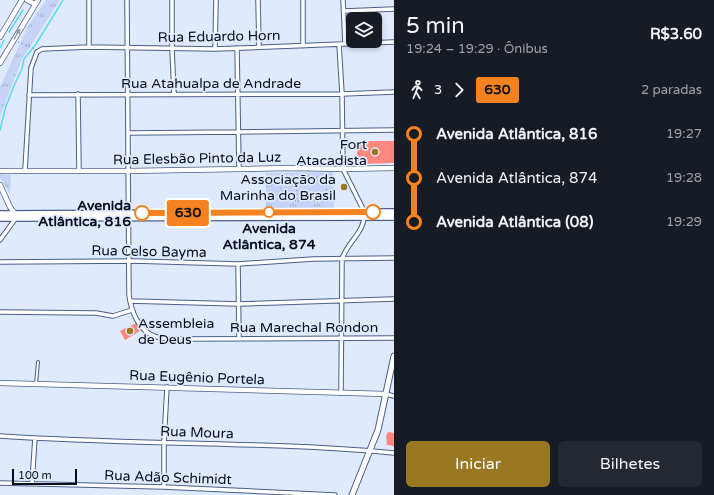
<!DOCTYPE html>
<html lang="pt">
<meta charset="utf-8">
<style>
:root{--surface:#171b24;--page:#242831;--text:#f1f3f6;--muted:#9ea1a6;--accent:#9a7721}
body{margin:0;font-family:"Varela Round",sans-serif;background:var(--page);color:var(--text);height:100vh;display:flex;flex-direction:column;font-size:15px;white-space:nowrap}
*{box-sizing:border-box;margin:0}
p{font-size:13px;color:var(--muted)}
.icon{flex:none;width:22px;height:22px;fill:none;stroke:currentColor;stroke-width:2;stroke-linecap:round;stroke-linejoin:round}
.map{position:relative;flex:1;overflow:hidden}
.details{display:flex;flex-direction:column;background:var(--surface);width:320px}
.details>*{flex:none}
.badge{padding:0 8px;border-radius:3px;font-size:14px;line-height:26px}
.controls{position:absolute;left:346px;top:12px;display:grid;gap:8px}
.controls a{display:grid;place-items:center;width:36px;height:36px;border-radius:6px;background:var(--surface);box-shadow:0 2px 6px #0003;font-size:20px}
.scale{position:absolute;left:12px;bottom:10px;width:65px;box-sizing:border-box;padding-left:4px;border:2px solid #060d1d;border-top:0;font-size:11px;line-height:14px;white-space:nowrap;color:#060d1d;-webkit-text-stroke:3px #e0eafe;paint-order:stroke}
.map>.badge{position:absolute;translate:-50% -50%;box-shadow:0 0 0 2px #fff}
.legs{display:flex;align-items:center;gap:6px;height:44px;padding:0 12px;font-size:13px}
.legs p{margin-inline-start:auto}
.headline{display:flex;align-items:center;justify-content:space-between;height:68px;padding:0 12px}
h1{font-size:22px;font-weight:600;line-height:30px}
.primary-button{display:flex;gap:8px;margin-top:auto;padding:8px 12px}
.primary-button a{flex:1;height:46px;border-radius:6px;background:var(--accent);color:#fff;font-size:16px;font-weight:600;line-height:46px;text-align:center}
.primary-button a+a{background:var(--page);color:var(--text)}
ul{padding:0 12px;list-style:none}
li{display:flex;align-items:center;gap:14px;height:44px;font-size:15px}
li i{display:grid;place-items:center;width:6px;height:100%;margin:0 5px;background:currentColor}
li i::after{content:'';width:10px;height:10px;margin:-5px;border:3px solid;border-radius:50%;background:var(--surface)}
li p{margin-inline-start:auto}
li:first-child i{background:linear-gradient(#0000 50%,currentColor 0)}
li:last-child i{background:linear-gradient(currentColor 50%,#0000 0)}
main{display:flex;flex:1;min-height:0}
.map>svg:first-child{display:block}
.grass{fill:url(#grass-tufts)}
.pitch{fill:#c5d4f6}
.lines{fill:none;stroke-linecap:round;stroke-linejoin:round}
.stream{stroke:#57dceb;stroke-width:1.5}
.building{fill:#fe887f}
.service-casing{stroke:#4b5e8a;stroke-width:4}
.minor-casing{stroke:#4b5e8a;stroke-width:5.5}
.tertiary-casing{stroke:#4b5e8a;stroke-width:6}
.secondary-casing{stroke:#4b5e8a;stroke-width:7}
.primary-casing{stroke:#4b5e8a;stroke-width:8}
.path{stroke:#70788a;stroke-width:1;stroke-dasharray:1 3;stroke-linecap:butt}
.service{stroke:#fff;stroke-width:2}
.minor{stroke:#fff;stroke-width:3.5}
.tertiary{stroke:#fff;stroke-width:4.5}
.secondary{stroke:#fff;stroke-width:5}
.primary{stroke:#fff;stroke-width:5.5}
.oneway{fill:#9b9ea5}
.line-1-casing{stroke:#fff;stroke-width:9}
.line-1{stroke:#f58220;stroke-width:6}
.poi-dot{fill:#9a7721;stroke:#e0eafe;stroke-width:1.5}
.stop-1-dot{fill:#fff;stroke:#f58220;stroke-width:2}
.labels{text-anchor:middle;stroke-width:3.5;stroke-linejoin:round;paint-order:stroke}
.street-label{font-size:14px;fill:#060d1d;stroke:#e0eafe}
.poi-label{font-size:14px;fill:#060d1d;stroke:#e0eafe;text-anchor:end}
.stop-label{font-size:14px;font-weight:bold;fill:#060d1d;stroke:#e0eafe;text-anchor:end}
</style>
<main>
<div class="map">
<svg width="394" height="495" viewBox="0 0 394 495">
<defs>
<pattern id="grass-tufts" width="24" height="20" patternUnits="userSpaceOnUse"><rect width="24" height="20" fill="#c5d4f6"/><path d="M3 7l-1-3M5 7V3M7 7l1-3M15 17l-1-3M17 17v-4M19 17l1-3" fill="none" stroke="#a8b5d2"/></pattern>
</defs>
<rect width="100%" height="100%" fill="#e0eafe"/>
<path class="grass" d="M46,0H60L22,59L0,117V87L27,28Z
M333,172L334,209L266,210V173Z
M0,174L11,175L10,194L0,178Z"/>
<path class="pitch" d="M300,178H326V194H300Z"/>
<g class="lines">
<path class="stream" d="M9,32L23,10
M0,48L4,40
M0,130L6,106L16,81L22,69L24,59L36,44L63,0"/>
</g>
<path class="building" d="M357,141H394V163L357,164Z
M136,323L140,331L125,340L120,331Z
M388,432L394,433V446L387,445L386,436Z"/>
<g class="lines">
<g class="service-casing">
<path id="service" d="M36,384L38,362"/>
</g>
<g class="minor-casing">
<path id="minor" d="M89,0V47
M127,0L129,295C131,310 138,330 154,336C161,339 168,339 176,339L394,338
M172,0V49L174,94
M258,0L259,47
M343,0L345,44
M344,11L394,9
M339,44L342,94L343,169L364,211C367,231 347,242 342,259L341,393
M303,46V0
M237,48L239,169
M215,49L216,0
M78,94L79,170
M29,95L342,94L394,92
M129,133L238,132L394,130
M25,170L31,68L37,52L42,49L89,47L215,49L394,42
M0,240L16,218
M0,262L134,261L238,264L313,259L394,258
M238,264L239,339
M130,301L239,304L394,299
M0,312L96,313L113,316L132,310
M386,394L394,396
M0,436C131,445 263,441 394,453
M0,483L164,487L335,495
M32,483L35,438
M164,487V442L167,387"/>
</g>
<g class="tertiary-casing">
<path id="tertiary" d="M27,0L35,4
M0,37L22,0
M0,63L38,0
M0,171H128L290,168L343,169L394,168
M0,185L10,207L16,215
M0,383L386,394"/>
</g>
<g class="secondary-casing">
<path id="secondary" d="M352,495L378,430L394,356"/>
</g>
<g class="primary-casing">
<path id="primary" d="M0,214L394,212
M0,218L394,217"/>
</g>
<path class="path" d="M18,42L35,49
M326,177L327,201H297V178Z
M296,178H275L281,190L296,201"/>
<use href="#service" class="service"/>
<use href="#minor" class="minor"/>
<use href="#tertiary" class="tertiary"/>
<use href="#secondary" class="secondary"/>
<use href="#primary" class="primary"/>
</g>
<defs><path id="oneway-solid" d="M-6-.8H1V-3.2L6.5 0L1 3.2V.8H-6Z"/></defs>
<use class="oneway" href="#oneway-solid" transform="translate(17 34) rotate(-60)"/>
<g class="lines">
<g class="line-1-casing">
<path id="line-1" d="M142,213L373,212"/>
</g>
<use href="#line-1" class="line-1"/>
</g>
<g class="poi-dot">
<circle cx="375" cy="152" r="4"/>
<circle cx="344" cy="187" r="4"/>
<circle cx="130" cy="331" r="4"/>
</g>
<g class="stop-1-dot">
<circle cx="269" cy="212" r="5"/>
<circle cx="373" cy="212" r="7"/>
<circle cx="142" cy="213" r="7"/>
</g>
<g class="labels">
<g class="street-label">
<text transform="translate(219 36) rotate(-1)" y="5">Rua Eduardo Horn</text>
<text x="211" y="88">Rua Atahualpa de Andrade</text>
<text transform="translate(197 158) rotate(-1)" y="5">Rua Elesbão Pinto da Luz</text>
<text transform="translate(149 251) rotate(1)" y="5">Rua Celso Bayma</text>
<text x="304" y="332">Rua Marechal Rondon</text>
<text transform="translate(197 377) rotate(2)" y="5">Rua Eugênio Portela</text>
<text transform="translate(197 432) rotate(2)" y="5">Rua Moura</text>
<text transform="translate(168 477) rotate(2)" y="5">Rua Adão Schimidt</text>
</g>
<g class="poi-label">
<text x="367" y="149">Fort<tspan x="367" dy="16">Atacadista</tspan></text>
<text x="336" y="184">Associação da<tspan x="336" dy="16">Marinha do Brasil</tspan></text>
<text x="138" y="328" text-anchor="start">Assembleia<tspan x="138" dy="16">de Deus</tspan></text>
</g>
<g class="stop-label">
<text x="131" y="210">Avenida<tspan x="131" dy="16">Atlântica, 816</tspan></text>
<text x="269" y="233" text-anchor="middle">Avenida<tspan x="269" dy="16">Atlântica, 874</tspan></text>
</g>
</g>
</svg>
<div class="controls">
<a><svg class="icon" aria-label="layers" viewBox="0 0 24 24"><path d="M12 4l9 5-9 5-9-5zM3 14l9 5 9-5"/></svg></a>
</div>
<div class="scale">100 m</div>
<b class="badge" style="left:188px;top:213px;background:#f58220;color:#111">630</b>
</div>
<section class="details">
<div class="headline"><div><h1>5 min</h1><p>19:24 – 19:29 · Ônibus</p></div><b>R$3.60</b></div>
<div class="legs"><svg class="icon" aria-label="walk" viewBox="0 0 24 24"><circle cx="13" cy="4" r="2"/><path d="M13 8l-2 6 4 7M11 14l-3 7M7 12l3-4h3l4 4"/></svg>3<svg class="icon" aria-label="forward" viewBox="0 0 24 24"><path d="M9 5l7 7-7 7"/></svg><b class="badge" style="background:#f58220;color:#111">630</b><p>2 paradas</p></div>
<ul>
<li><i style="color:#f58220"></i><b>Avenida Atlântica, 816</b><p>19:27</p></li>
<li><i style="color:#f58220"></i><span>Avenida Atlântica, 874</span><p>19:28</p></li>
<li><i style="color:#f58220"></i><b>Avenida Atlântica (08)</b><p>19:29</p></li>
</ul>
<div class="primary-button"><a>Iniciar</a><a>Bilhetes</a></div>
</section>
</main>
